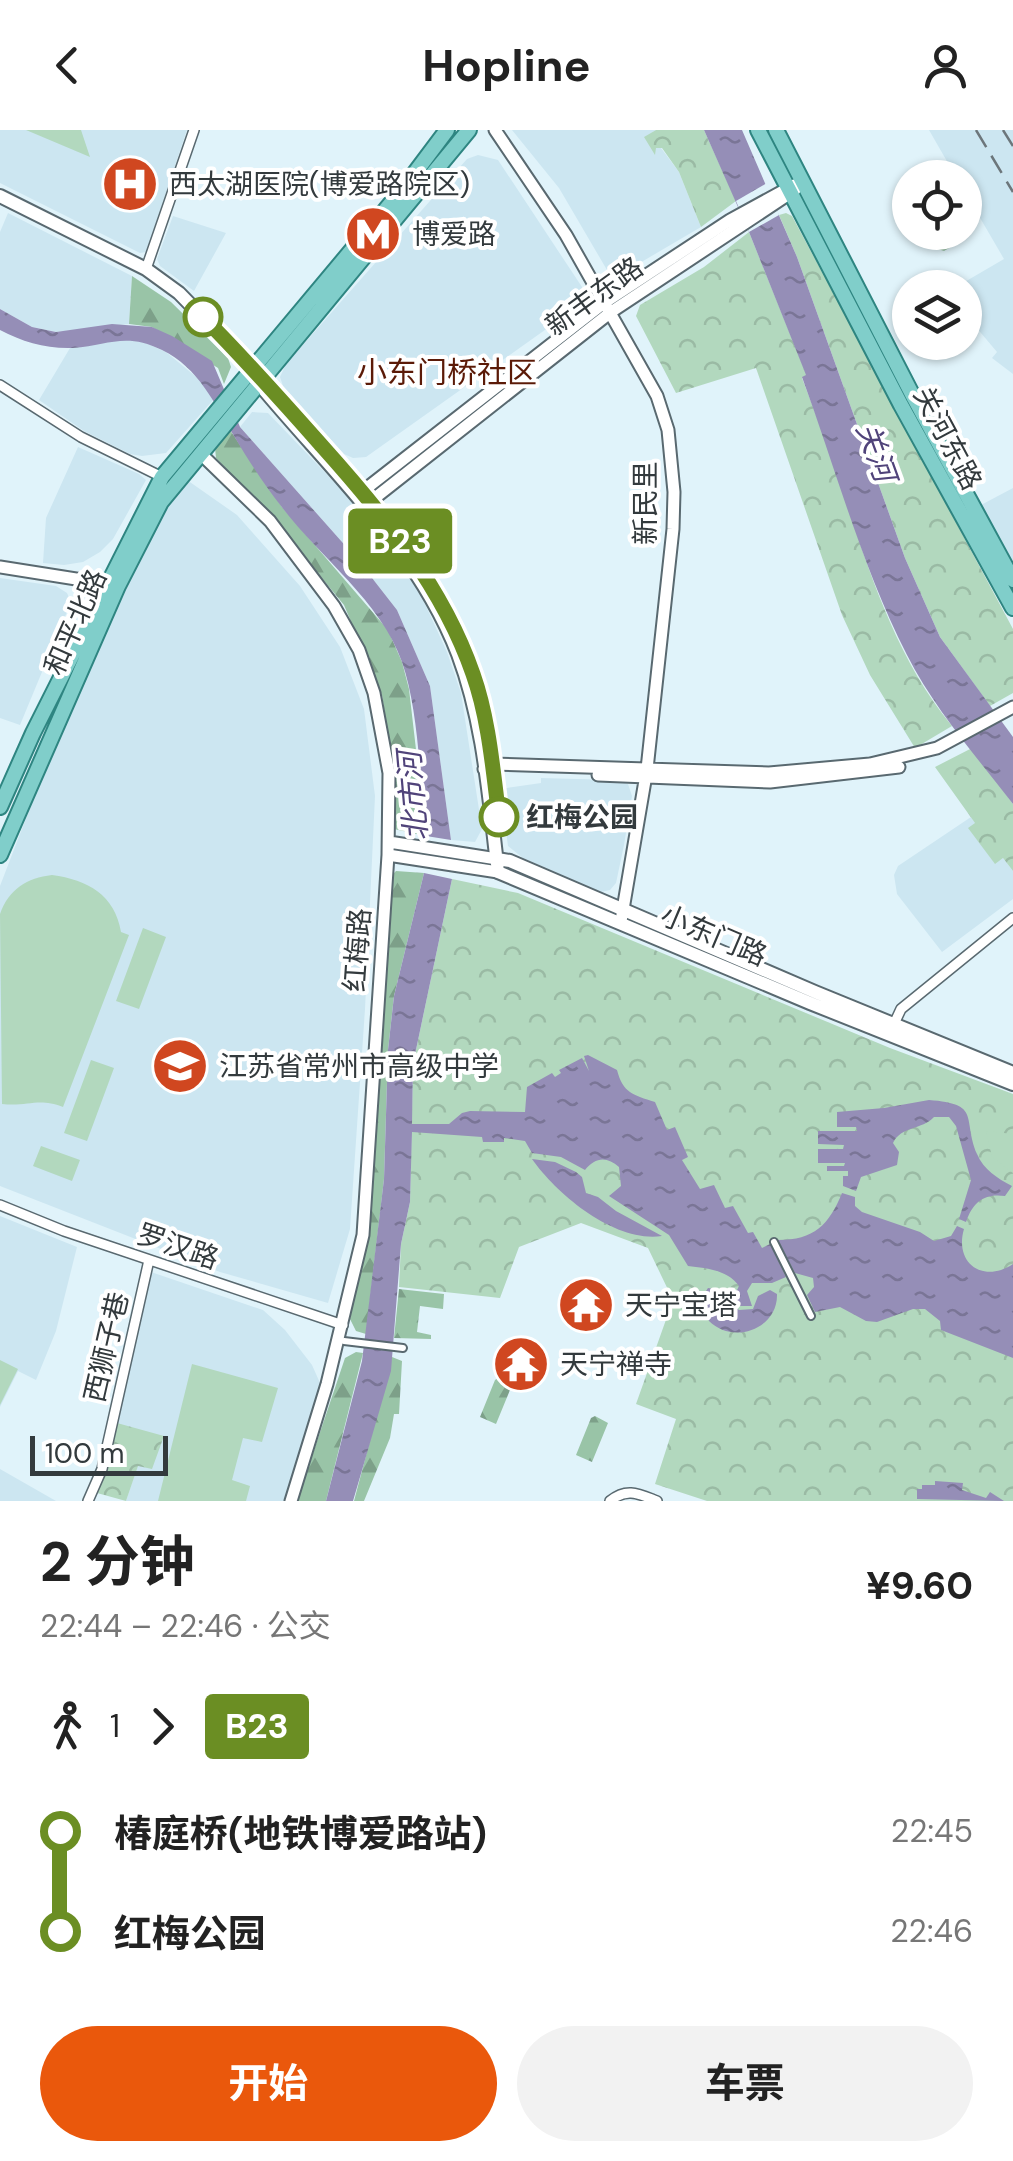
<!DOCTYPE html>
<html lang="zh">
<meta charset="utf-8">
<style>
:root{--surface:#fff;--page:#f2f2f2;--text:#222;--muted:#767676;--accent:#ea580c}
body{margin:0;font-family:"DM Sans","Noto Sans SC",sans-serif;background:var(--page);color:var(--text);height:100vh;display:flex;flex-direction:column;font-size:38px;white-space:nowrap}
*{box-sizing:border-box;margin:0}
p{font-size:32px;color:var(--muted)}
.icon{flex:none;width:55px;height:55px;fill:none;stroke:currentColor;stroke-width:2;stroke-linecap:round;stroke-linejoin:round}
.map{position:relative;height:1371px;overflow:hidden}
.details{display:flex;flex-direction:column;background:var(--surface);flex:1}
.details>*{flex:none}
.badge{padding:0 20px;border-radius:8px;font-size:35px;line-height:65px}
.buttons{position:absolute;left:892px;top:30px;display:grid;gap:20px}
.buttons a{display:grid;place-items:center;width:90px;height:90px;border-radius:50%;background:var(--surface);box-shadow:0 2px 8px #0004;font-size:50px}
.scale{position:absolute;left:30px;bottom:25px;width:138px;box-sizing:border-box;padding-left:10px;border:5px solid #333a3d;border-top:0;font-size:28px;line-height:35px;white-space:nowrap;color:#333a3d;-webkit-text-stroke:8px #fff;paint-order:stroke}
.map>.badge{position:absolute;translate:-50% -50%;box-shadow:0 0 0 5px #fff}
.legs{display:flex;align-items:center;gap:15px;height:110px;padding:0 40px;font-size:32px}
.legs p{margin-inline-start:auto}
.summary{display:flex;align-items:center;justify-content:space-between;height:170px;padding:0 40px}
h1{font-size:55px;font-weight:700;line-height:75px}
.cta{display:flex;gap:20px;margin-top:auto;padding:20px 40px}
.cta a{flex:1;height:115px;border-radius:60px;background:var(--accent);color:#fff;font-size:40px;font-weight:700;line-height:115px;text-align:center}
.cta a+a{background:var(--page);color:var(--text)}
ul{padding:0 40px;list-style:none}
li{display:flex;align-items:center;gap:35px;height:100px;font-size:38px}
li i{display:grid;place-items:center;width:15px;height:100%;margin:0 12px;background:currentColor}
li i::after{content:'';width:25px;height:25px;margin:-12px;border:8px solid;border-radius:50%;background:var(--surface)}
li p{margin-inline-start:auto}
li:first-child i{background:linear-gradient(#0000 50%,currentColor 0)}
li:last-child i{background:linear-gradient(currentColor 50%,#0000 0)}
header{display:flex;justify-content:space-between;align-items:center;height:130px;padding:0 40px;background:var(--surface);font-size:45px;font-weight:700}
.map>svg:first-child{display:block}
.built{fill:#cce6f1}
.forest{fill:url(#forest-firs)}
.park{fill:url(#park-crowns)}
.garden{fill:#b2d8be}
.water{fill:url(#water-ripples)}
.pier{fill:#e0f3fa}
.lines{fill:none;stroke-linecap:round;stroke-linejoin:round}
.pedestrian-casing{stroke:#596970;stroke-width:10}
.minor-casing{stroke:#596970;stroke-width:12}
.tertiary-casing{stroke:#596970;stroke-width:15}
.secondary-casing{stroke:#596970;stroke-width:16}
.primary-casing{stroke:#2e8581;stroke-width:18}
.pedestrian{stroke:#fff;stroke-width:6}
.minor{stroke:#fff;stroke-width:9}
.tertiary{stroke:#fff;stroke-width:11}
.secondary{stroke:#fff;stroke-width:12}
.primary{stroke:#80ceca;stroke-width:14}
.rail{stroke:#6c767b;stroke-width:2.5;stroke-dasharray:20 10;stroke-linecap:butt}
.line-1-casing{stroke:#fff;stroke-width:22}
.line-1{stroke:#6b8e23;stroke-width:15}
.stop-1-dot{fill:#fff;stroke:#6b8e23;stroke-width:5}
.labels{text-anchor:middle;stroke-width:8;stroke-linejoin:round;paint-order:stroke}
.poi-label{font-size:28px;fill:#333a3d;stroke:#fff;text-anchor:start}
.street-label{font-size:28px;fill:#333a3d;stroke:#fff}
.stop-label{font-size:28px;font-weight:bold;fill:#333a3d;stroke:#fff;text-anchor:start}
.neighbourhood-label{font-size:30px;fill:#5b1a07;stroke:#fff}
.water-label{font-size:30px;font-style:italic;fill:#50437a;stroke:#fff}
</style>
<header><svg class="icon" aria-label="back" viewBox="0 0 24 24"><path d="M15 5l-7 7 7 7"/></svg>Hopline<svg class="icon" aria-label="person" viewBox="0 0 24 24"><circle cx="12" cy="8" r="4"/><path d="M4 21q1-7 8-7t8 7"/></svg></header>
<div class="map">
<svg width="1013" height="1371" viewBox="0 0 1013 1371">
<defs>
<pattern id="forest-firs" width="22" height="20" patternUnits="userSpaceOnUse" patternTransform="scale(2.5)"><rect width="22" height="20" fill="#99c4a7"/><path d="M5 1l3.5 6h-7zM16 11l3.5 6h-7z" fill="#7da089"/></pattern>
<pattern id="park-crowns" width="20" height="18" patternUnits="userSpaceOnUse" patternTransform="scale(2.5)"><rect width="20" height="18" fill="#b2d8be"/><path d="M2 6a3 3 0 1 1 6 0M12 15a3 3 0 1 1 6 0" fill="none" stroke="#9abaa4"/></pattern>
<pattern id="water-ripples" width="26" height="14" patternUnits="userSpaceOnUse" patternTransform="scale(2.5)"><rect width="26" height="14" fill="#958eb7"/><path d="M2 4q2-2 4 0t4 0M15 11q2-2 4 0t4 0" fill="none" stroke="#7a7596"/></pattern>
</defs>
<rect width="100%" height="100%" fill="#e0f3fa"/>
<path class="built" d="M0,0H187L146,122L140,123L0,53Z
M512,0H656L645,7L655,23V17L661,18L679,42L701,97L621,144L607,140L559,58Z
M929,0H1013V244L992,228L997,222L965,184V158L956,157L1004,129L965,62V48L956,47Z
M478,25L498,30L582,157L584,167L580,175L366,327L353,328L344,324L284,259L280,247L286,234L467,29Z
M8,83L132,146L129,194L56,202L32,197L0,179V102Z
M173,86L226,103L194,161L160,136L157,129Z
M112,210H139L166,222L206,255L214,269L166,323L142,326L130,324L84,301L39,270L70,218Z
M252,282L268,283L341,359L415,452L447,522L461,563L482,699L475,712L451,710L430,556L397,480L358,430L240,297Z
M78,317L139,344L146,350L113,409L100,422L83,432L64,435L43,433L46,388Z
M187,350L237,385L300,456L340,517L364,579L375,666L365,879L350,1099L328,1173L220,1142L0,1056V756L68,579L167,376Z
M1013,358V432L981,375Z
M0,448L56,456L67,463L71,472L20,595L0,588Z
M541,648L614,650L628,654L632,666L624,715L616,753L610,760L601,762L523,728L508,716L500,659L541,653Z
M971,687L976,694L969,698L995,733L1003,728L1013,741V769L942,822L897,764L894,745L898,736Z
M0,1086L77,1117L56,1201L36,1250L18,1241L0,1277Z
M151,1142L263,1180L285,1200L312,1235L320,1253L319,1262L284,1371H126L138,1335L117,1293Z
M0,1339L56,1371H0Z"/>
<path class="forest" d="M965,103L966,108L944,121L938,119L928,105L929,103Z
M132,146L171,172L228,228L231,237L224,254L218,238L152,197L129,194Z
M230,300L282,377L388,500L402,532L409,559L426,706L394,699V644L382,565L344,475L274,390L216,328L215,318Z
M396,741L424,743L394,866L388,920L384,1049L366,1204L356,1201L350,1189L366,1107L391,746Z
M399,1159L444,1164L443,1179L420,1176L417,1202L431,1205V1209L394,1208Z
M356,1222L363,1223L326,1371H297L345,1228Z
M392,1227L402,1231L399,1284H394L390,1308L364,1371H354Z
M499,1247L512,1255L496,1294L480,1287L495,1250Z
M595,1286L608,1293L592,1332L576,1325L591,1288Z"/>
<path class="park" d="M656,0H704L736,71L701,97L679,42L662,18H656L655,25L644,7Z
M786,83L792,86L1013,499V563L990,576L940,507L905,428L797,127L779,85Z
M749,102L807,246L802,248C815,282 828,316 839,350C867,435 894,526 952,596L915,618L870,545L842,485L756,238L676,263L636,186L640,175L704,137Z
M972,618L1013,674V741L1003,728L995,734L968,698L975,693L935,637Z
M452,749L518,763L890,918L1013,964V1371H707L655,1354L676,1289L636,1274L673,1170L648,1118L581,1093L519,1117L500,1168L399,1157L401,1114L410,1072L413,934Z
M117,1293L164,1306L152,1339L138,1336L126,1371L97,1363Z"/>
<path class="garden" d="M26,0H81L90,27Z
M52,745C88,750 115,765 121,802L129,805L63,977C38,967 28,977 2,974L0,784C9,759 27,748 52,745Z
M143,798L166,807L139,879L116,871Z
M91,930L114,938L87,1011L64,1003Z
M986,1001L1013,1004V1043L992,1027Z
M41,1016L80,1030L72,1051L33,1036Z
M0,1230L18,1239L0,1275Z
M192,1234L278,1258L262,1312L243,1308L232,1350L250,1356L246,1371H158Z"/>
<path class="water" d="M704,0H742L797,127L905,428L940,507L1013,607V674C976,626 935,580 907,525C862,437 836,340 802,247L806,245L749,102Z
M0,179L32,197L56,202L112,194L152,197L172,206L212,231L240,297L358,430L397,480L430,556L451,710L426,706C420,653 419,581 402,532C380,470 319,427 281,376C264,354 248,330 234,306C214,273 199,238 162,220C126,202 109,215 73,218C46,219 23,212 0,200Z
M424,743L452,749L413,934L412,994H449L462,983L470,981L525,982L527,957L552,943L555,947L561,943L559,940L582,928L589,941L584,926L588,925L617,940C623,963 633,965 655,972L667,1000L675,997L688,1027L682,1030L700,1059L714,1055L725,1078L733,1076L748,1103L753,1102L762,1118L770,1114L786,1147L772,1153H752L747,1161L752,1176H736L732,1170L739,1156C728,1140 706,1138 688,1136L669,1105L609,1066L621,1056L619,1037C607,1026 595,1027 585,1040L561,1027L532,1023L525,1011L504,1008V1012H483L482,1007L412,1002L410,1072L401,1114L391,1241L353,1371H326L362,1231L384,1049L388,920L394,866Z
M929,970C982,974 962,988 977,1024C984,1040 997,1048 1012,1056L1005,1066C984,1063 973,1072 966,1092L959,1089L971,1050L956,996L949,987H934C922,1000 901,996 893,1013L899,1022L897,1035L861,1047L856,1061L843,1056V1046H848V1041H827V1036H844L845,1033H818V1019H843L844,1015L818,1014V1001H857L856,997H837V982L884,978Z
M532,1029L555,1032L576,1042L582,1047L586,1063L598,1067L616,1081L662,1106C616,1113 558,1066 532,1029Z
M842,1063L855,1067V1076L862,1082L920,1102L934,1111L951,1106L957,1096L964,1099C954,1133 983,1154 1013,1134V1228L941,1200L940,1191L925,1179H913L877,1192L866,1191L840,1177L815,1182L807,1165L814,1157L813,1148L795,1143L778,1110C814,1110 829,1095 842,1063Z
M708,1158L730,1161V1173L739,1180L753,1179L758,1166L770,1160L777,1164C778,1199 733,1215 709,1191L704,1164Z
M935,1351L963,1353L962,1360L986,1368L990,1362L1004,1371L917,1369V1359H922V1355H935Z"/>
<path class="pier" d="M767,53L779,85L749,102L736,71Z"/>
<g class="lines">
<g class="pedestrian-casing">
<path id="pedestrian" d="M774,1112L811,1186
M344,1211L403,1218"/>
</g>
<g class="minor-casing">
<path id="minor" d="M146,139L194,0
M0,255L81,307L162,347
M894,894L901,879L1013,788
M0,1075L64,1101L343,1195
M88,1371L102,1339L149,1130
M610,1371C627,1357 639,1364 657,1371"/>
</g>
<g class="tertiary-casing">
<path id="tertiary" d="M495,0L566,105L657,266L668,300L674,362L673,399L647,639L621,791
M201,324L270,391L334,476L359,520L374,563L389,643L388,725L363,1105L327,1254L291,1371
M362,372L363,361L604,173L730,90L794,55
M362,372L371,371L611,182L795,60
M0,437L114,455
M484,639L492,634L769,643L870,634L937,618L1013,577
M598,645L770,652L899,637
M389,712L497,729
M388,725L498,742"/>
</g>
<g class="secondary-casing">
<path id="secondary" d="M0,66L146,139L179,163L258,244
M255,249C327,337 416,416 458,524C484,593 489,669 498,742L810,873L1013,954
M497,729L510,731L815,862L1013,943"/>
</g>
<g class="primary-casing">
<path id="primary" d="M758,0L901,275L1013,478
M776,0L914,268L1013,450
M0,677L33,603L162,347L402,60L447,0
M0,725L118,456L161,372L469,0"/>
</g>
<use href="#pedestrian" class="pedestrian"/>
<use href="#minor" class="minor"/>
<use href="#tertiary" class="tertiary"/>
<use href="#secondary" class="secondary"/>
<use href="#primary" class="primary"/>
<path class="rail" d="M976,0L1013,62
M1003,0L1013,16"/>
</g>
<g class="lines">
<g class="line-1-casing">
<path id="line-1" d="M203,187C245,229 283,272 322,316C383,384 443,457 473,544C489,589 493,641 499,687"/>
</g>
<use href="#line-1" class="line-1"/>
</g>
<defs>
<g id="hospital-disc" transform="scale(2.875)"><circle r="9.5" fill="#d04720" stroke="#fff"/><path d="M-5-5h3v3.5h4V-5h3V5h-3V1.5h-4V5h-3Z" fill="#fff"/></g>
<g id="metro-disc" transform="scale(2.875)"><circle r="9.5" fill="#d04720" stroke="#fff"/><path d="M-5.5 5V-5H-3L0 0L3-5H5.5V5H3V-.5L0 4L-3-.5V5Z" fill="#fff"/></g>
<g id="school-disc" transform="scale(2.875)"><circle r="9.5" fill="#d04720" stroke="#fff"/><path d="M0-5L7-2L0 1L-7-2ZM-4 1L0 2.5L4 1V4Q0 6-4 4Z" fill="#fff"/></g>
<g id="temple-disc" transform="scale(2.875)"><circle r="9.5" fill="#d04720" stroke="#fff"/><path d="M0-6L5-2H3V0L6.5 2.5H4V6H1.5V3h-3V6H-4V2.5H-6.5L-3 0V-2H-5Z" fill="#fff"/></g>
</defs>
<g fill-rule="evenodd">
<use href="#hospital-disc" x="130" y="54"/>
<use href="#metro-disc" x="373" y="104"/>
<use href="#school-disc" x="180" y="936"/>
<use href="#temple-disc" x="586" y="1175"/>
<use href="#temple-disc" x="521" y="1234"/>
</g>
<g class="stop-1-dot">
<circle cx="203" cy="187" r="18"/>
<circle cx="499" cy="687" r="18"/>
</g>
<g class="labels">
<g class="poi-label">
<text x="169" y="64">西太湖医院(博爱路院区)</text>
<text x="412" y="114">博爱路</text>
<text x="219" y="946">江苏省常州市高级中学</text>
<text x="625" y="1185">天宁宝塔</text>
<text x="560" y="1244">天宁禅寺</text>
</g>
<g class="street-label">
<text transform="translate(594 166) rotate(-36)" y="10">新丰东路</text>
<text transform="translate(948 308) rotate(62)" y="10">关河东路</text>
<text transform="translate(645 373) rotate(-90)" y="10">新民里</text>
<text transform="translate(75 492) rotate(-66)" y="10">和平北路</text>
<text transform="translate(714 805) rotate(23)" y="10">小东门路</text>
<text transform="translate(357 820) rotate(-86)" y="10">红梅路</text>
<text transform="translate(178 1116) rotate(19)" y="10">罗汉路</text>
<text transform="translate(106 1217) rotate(-77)" y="10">西狮子巷</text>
</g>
<g class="stop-label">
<text x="526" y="697">红梅公园</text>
</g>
<g class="neighbourhood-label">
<text x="447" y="253">小东门桥社区</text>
</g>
<g class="water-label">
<text transform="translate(876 322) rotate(70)" y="10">关河</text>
<text transform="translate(413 666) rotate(-95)" y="10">北市河</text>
</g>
</g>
</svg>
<div class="buttons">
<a><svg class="icon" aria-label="locate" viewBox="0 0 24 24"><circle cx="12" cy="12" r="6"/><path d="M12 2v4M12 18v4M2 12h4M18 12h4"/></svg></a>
<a><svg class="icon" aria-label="layers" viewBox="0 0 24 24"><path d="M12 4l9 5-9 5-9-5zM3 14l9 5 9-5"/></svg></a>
</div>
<div class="scale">100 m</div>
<b class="badge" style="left:400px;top:411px;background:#6b8e23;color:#fff">B23</b>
</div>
<section class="details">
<div class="summary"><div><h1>2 分钟</h1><p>22:44 – 22:46 · 公交</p></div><b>¥9.60</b></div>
<div class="legs"><svg class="icon" aria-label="walk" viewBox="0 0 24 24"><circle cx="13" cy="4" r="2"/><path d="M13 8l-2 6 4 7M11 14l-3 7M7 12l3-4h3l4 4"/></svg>1<svg class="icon" aria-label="forward" viewBox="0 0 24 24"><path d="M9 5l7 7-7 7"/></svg><b class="badge" style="background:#6b8e23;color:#fff">B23</b></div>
<ul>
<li><i style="color:#6b8e23"></i><b>椿庭桥(地铁博爱路站)</b><p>22:45</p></li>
<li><i style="color:#6b8e23"></i><b>红梅公园</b><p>22:46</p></li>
</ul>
<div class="cta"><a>开始</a><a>车票</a></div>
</section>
